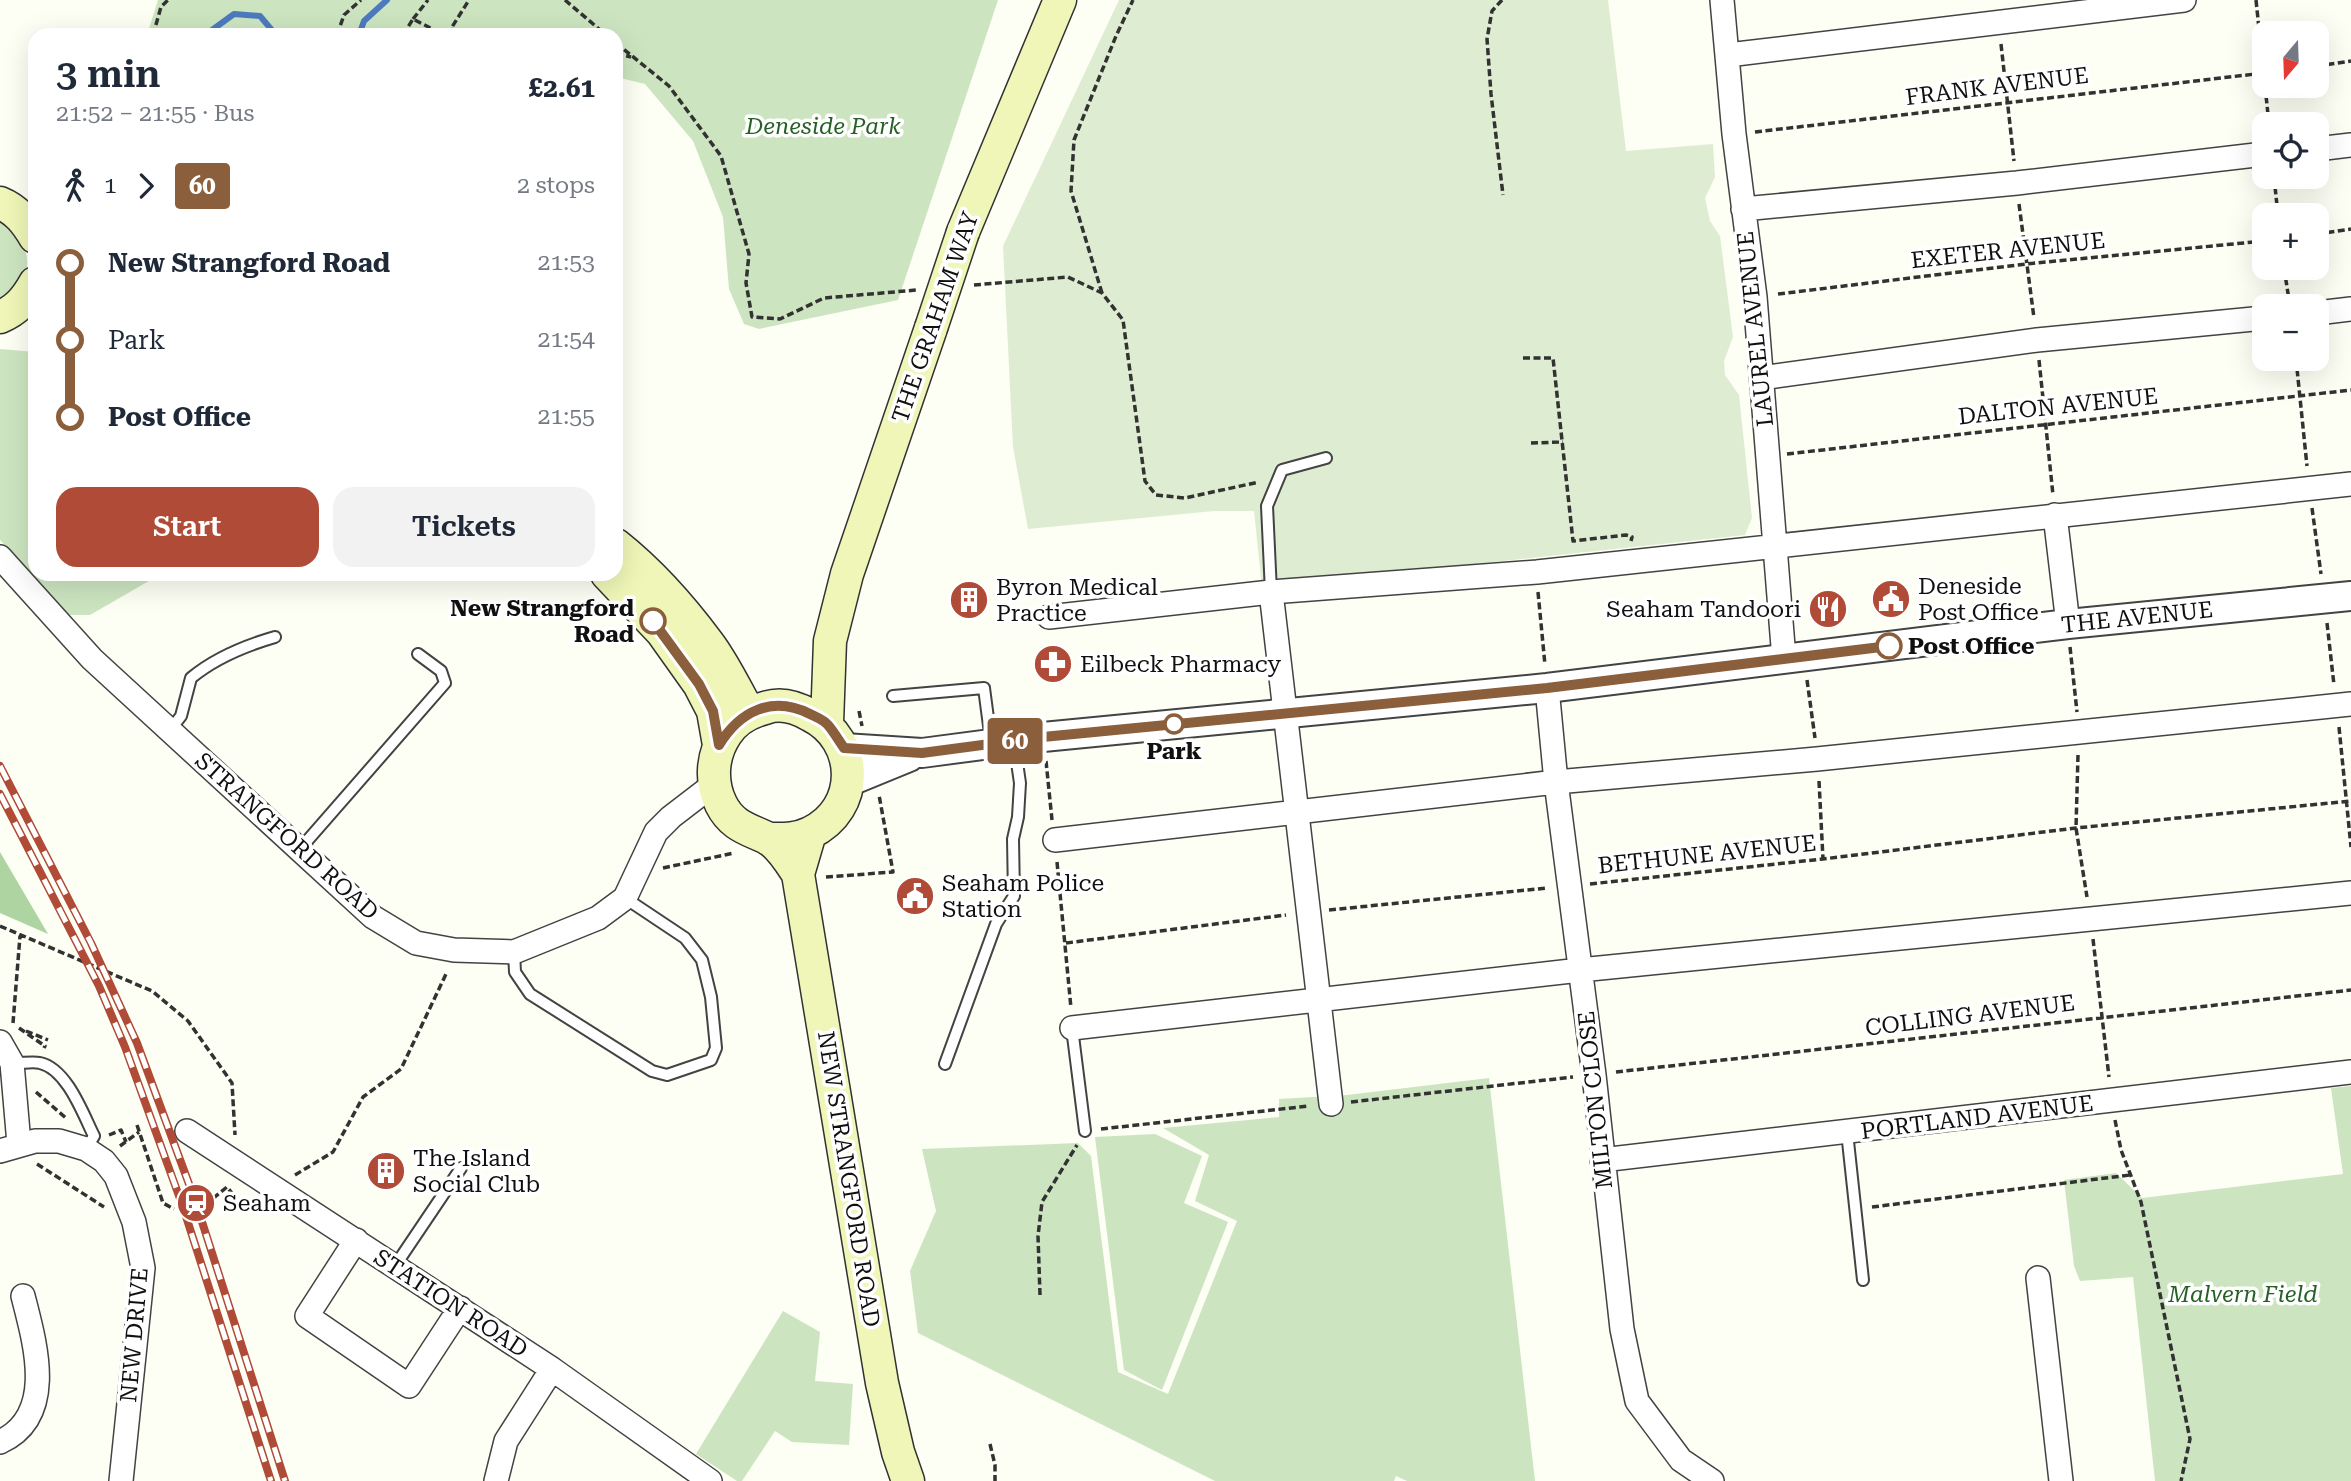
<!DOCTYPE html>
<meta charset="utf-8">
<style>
:root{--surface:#fff;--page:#f2f2f3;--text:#1f2937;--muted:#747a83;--accent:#b04b37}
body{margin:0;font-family:"Roboto Serif",serif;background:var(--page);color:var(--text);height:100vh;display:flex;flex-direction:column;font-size:26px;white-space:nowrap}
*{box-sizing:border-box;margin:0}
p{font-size:23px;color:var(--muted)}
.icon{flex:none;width:38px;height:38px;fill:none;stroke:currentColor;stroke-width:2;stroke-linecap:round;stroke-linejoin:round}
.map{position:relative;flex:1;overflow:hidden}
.side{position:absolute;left:28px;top:28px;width:595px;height:553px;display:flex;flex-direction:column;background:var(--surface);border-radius:21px;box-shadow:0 7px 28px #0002}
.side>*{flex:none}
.badge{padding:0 14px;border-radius:5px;font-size:24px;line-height:46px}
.needle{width:46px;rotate:199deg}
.buttons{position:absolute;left:2252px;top:21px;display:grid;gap:14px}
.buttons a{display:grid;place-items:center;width:77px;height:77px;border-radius:14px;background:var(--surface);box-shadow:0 7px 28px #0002;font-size:35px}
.map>.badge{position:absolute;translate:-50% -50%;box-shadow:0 0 0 4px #fff}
.legs{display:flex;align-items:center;gap:10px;height:77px;padding:0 28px;font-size:23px}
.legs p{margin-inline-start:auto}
.head{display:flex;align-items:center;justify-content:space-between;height:119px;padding:0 28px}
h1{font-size:38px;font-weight:600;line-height:52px}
.action{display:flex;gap:14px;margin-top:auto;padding:14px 28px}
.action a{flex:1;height:80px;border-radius:21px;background:var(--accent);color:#fff;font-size:28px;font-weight:600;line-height:80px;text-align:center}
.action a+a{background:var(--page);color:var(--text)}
ul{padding:0 28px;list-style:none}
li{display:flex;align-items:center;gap:24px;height:77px;font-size:26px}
li i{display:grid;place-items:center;width:10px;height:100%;margin:0 9px;background:currentColor}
li i::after{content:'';width:18px;height:18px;margin:-9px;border:5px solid;border-radius:50%;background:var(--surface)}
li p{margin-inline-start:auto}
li:first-child i{background:linear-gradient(#0000 50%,currentColor 0)}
li:last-child i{background:linear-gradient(currentColor 50%,#0000 0)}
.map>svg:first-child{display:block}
.green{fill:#cce5c0}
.forest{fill:#aed4a1}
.pitch{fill:#deedd1}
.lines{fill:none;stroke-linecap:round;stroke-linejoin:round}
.stream{stroke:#4d79be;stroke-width:6}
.service-casing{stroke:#434343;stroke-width:14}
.minor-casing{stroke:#434343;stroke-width:26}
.tertiary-casing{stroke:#434343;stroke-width:32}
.secondary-casing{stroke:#323232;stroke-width:35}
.path{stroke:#323232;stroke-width:3.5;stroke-dasharray:7 3.5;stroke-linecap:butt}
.service{stroke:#fff;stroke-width:10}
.minor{stroke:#fff;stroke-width:23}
.tertiary{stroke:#fff;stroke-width:28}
.secondary{stroke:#eff6b7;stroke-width:32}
.rail-casing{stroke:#b04b37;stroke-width:8}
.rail{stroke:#fff;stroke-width:5;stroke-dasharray:16;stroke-linecap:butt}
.secondary-bridge-casing{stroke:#323232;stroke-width:35;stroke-linecap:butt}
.secondary-bridge{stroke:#eff6b7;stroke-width:32}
.line-1-casing{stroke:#fff;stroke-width:16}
.line-1{stroke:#8b5e3c;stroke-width:10}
.stop-1-dot{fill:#fff;stroke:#8b5e3c;stroke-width:3.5}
.labels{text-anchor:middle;stroke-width:7;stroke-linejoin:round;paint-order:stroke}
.street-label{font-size:23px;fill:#101010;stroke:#fff}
.park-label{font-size:23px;font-style:italic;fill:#276027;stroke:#fff}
.poi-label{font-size:23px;fill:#101010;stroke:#fff;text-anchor:start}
.stop-label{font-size:23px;font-weight:bold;fill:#101010;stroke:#fff;text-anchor:end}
</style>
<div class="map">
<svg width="2351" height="1481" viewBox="0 0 2351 1481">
<rect width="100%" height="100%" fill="#fdfef4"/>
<path class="green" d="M158,0H998L898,300L759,329L744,324L729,289L723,217L693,141L645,84L616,77V35H147Z
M0,219C19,229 35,258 23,278C17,287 7,296 0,304Z
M0,349L35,352V574H161L90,615H69L0,540Z
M1489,1078L1535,1481H1407L1396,1476L1394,1481H1215L918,1333L910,1271L936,1211L922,1149L1078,1143L1091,1156L1118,1372L1168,1394L1237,1221L1195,1201L1209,1155L1163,1128L1279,1117V1099L1347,1095Z
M2351,1086V1481H2155L2133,1277L2080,1281L2074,1266L2064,1180L2116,1173L2142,1198L2343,1174L2331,1088Z
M1155,1134L1202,1156L1184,1203L1228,1222L1162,1390L1124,1370L1095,1137Z
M783,1311L820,1332L815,1381L853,1384L849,1445L792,1442L775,1431L742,1481H737L696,1454Z"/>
<path class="forest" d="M0,852L48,934L0,913Z"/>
<path class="pitch" d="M1119,0H1608L1626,151L1713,144L1715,177L1705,198L1710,221L1720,236L1733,337L1724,361L1725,375L1739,395L1752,518L1745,535L1262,587L1254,511H1214L1028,529L1013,447L1003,246Z"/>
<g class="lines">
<path class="stream" d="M212,35V30L234,14L260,16L276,35
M359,35L364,21L387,0"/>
<g class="service-casing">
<path id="service" d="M1271,592L1267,506L1282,470L1326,458
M893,696L984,688L991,741
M170,730L181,716L191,678C215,658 244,646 275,637
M300,849L445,683L441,671L418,654
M514,952L515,972L530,994L652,1071L667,1075L711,1060L716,1048L711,997L702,960L685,938L625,898
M1072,1028L1085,1131
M12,1063C20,1064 32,1061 40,1063C67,1069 83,1114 94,1136L86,1149
M945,1064L996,924L1014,896L1013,839L1018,817L1020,783L1014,742
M1847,1132L1863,1280
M395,1266L461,1168"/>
</g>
<g class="minor-casing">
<path id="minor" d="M1722,0L1734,134L1755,297L1784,659
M1728,55L2184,0
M2317,149L2351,145
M1743,209L2017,183L2264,154
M2317,313L2351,309
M1761,378L2037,340L2264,318
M2055,515L2068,624
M0,557L92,659L373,917L416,943L454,950L514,952L598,918L625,898L656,832L671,817L714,784
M1271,592L1331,1104
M1049,617L1271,592L1537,572L2351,484
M1547,688L1556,782L1594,1075L1622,1329L1637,1401L1681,1460L1712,1481
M1055,840L1556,782L1817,759L2351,704
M1072,1028L1580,970L2351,893
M0,1042L12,1063L19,1144
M187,1131L552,1369L710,1481
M0,1151L35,1141H59L86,1149L104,1161L116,1176L134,1222L143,1268L121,1481
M1602,1160L2351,1072
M356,1240L307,1316L409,1386L460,1308
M2038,1278L2061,1481
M0,1442C57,1416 35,1343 23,1296
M496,1481L506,1441L552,1369"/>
</g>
<g class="tertiary-casing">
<path id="tertiary" d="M844,748L922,753L1043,737L1547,688L2068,624L2351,596
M848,782L909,757"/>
</g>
<g class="secondary-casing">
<path id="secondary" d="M0,203C17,210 26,222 35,237
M963,232L1060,0
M0,317C17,310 26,299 35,283
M616,545C650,572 682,608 708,643C724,664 736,690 749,713
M607,574L662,632L699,684L713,711L719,745
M827,723L830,641L847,574L931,328
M810,833L798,874L882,1383L898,1452L908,1481
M768,839C782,839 796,840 810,833C861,809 860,740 810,715C796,707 781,702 765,708C750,712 735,720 726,734C712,755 710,781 721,804C732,826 748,829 767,838C780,845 790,862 798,874"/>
</g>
<path class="path" d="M565,0L606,35
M1502,0L1492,11L1487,39L1491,94L1503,195
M2256,0L2264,77
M413,19L428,0
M451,29L461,35
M153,35L161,7L168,0
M337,35L344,15L361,0
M403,35L413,19L444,35
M447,35L469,0
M616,43L669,86L721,156L749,254L746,283L752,317L780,319L824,298L917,290
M2001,44L2014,161
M616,53L631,57
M2317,66L2351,61
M2265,86L2269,124
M1755,132L2264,73
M2274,177L2278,215
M2019,204L2034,318
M2317,234L2351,229
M2284,268L2290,306
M974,285L1068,277L1102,293L1123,320L1145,481L1156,495L1185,498L1259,482
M1102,293L1071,191L1074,140L1116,36L1133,0
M1778,294L2026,264L2264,241
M1523,358H1553L1573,541L1626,535L1632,537L1631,541
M2296,359L2307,466
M2039,360L2053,495
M1531,443L1563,442
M1787,454L2351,390
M2312,508L2321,574
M1538,592L1545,665
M2327,623L2334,685
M2070,647L2077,712
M1807,680L1815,738
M859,711L862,726
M2339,727L2351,847
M2078,755L2076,828L2087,897
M1046,761L1052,820
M1819,781L1823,859
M1057,862L1071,1008
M663,868L734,853
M826,877L893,872L879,795
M1590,884L1823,859L2076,828L2351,801
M1329,910L1547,888
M0,926L152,991L188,1021L232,1083L235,1135
M2093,939L2109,1077
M1066,943L1286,915
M13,1023L20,936
M19,1028L45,1046L44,1048
M26,1031L48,1040
M1616,1072L2351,990
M36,1092L67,1119
M1351,1102L1573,1077
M2115,1120L2121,1150L2141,1202L2190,1439L2181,1481
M137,1125L163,1203L174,1209
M1101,1129L1309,1106
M109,1135L121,1130L126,1142
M120,1146L139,1132
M37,1164L104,1207
M295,1175L333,1152L363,1097L401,1069L447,972
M205,1205L227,1187L239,1202L254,1212
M1872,1207L2130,1175
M1040,1295L1038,1236L1042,1202L1077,1145
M990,1444L995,1465V1481"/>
<use href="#service" class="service"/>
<use href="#minor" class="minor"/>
<use href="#tertiary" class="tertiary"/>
<use href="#secondary" class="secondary"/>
<g class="rail-casing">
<path id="rail" d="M0,766L91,943L137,1043L196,1203L285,1481
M0,794L99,986L125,1047L183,1207L271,1481"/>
</g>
<use href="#rail" class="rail"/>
<g class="secondary-bridge-casing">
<path id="secondary-bridge" d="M931,328L963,232"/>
</g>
<use href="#secondary-bridge" class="secondary-bridge"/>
</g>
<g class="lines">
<g class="line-1-casing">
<path id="line-1" d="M653,621L699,684L713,711L719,745C740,711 772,695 810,714C816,717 824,720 828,725C834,732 839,741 844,748L922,753L1043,737L1547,688L1889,646"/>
</g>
<use href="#line-1" class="line-1"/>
</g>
<defs>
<g id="civic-disc" transform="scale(2.0125)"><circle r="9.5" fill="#b04b37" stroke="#fff"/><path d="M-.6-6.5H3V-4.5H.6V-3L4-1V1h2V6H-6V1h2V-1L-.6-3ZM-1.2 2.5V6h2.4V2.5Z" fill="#fff"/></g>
<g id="building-disc" transform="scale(2.0125)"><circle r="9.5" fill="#b04b37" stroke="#fff"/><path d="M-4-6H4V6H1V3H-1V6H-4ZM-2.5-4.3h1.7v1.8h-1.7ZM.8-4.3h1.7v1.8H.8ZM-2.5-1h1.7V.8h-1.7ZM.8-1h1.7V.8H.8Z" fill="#fff"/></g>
<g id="restaurant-disc" transform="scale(2.0125)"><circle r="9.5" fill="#b04b37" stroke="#fff"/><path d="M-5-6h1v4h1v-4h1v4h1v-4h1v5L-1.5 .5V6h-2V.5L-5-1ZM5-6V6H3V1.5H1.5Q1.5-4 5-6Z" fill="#fff"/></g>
<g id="pharmacy-disc" transform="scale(2.0125)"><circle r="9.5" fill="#b04b37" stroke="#fff"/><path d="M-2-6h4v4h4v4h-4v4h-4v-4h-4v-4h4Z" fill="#fff"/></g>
<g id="station-disc" transform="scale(2.0125)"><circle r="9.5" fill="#b04b37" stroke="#fff"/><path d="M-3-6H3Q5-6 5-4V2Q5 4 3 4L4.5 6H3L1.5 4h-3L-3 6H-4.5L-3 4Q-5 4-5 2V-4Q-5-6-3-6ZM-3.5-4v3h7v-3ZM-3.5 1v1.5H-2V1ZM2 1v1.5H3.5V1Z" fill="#fff"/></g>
</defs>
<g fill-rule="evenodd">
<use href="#civic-disc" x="1891" y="599"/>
<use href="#building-disc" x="969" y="600"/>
<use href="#restaurant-disc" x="1828" y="609"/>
<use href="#pharmacy-disc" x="1053" y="664"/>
<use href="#civic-disc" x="915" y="896"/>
<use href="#building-disc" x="386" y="1171"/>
<use href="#station-disc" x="196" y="1203"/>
</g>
<g class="stop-1-dot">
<circle cx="653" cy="621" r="12"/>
<circle cx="1889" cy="646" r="12"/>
<circle cx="1174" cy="724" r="9"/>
</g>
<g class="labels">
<g class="street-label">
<text transform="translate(1997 86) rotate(-7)" y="8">FRANK AVENUE</text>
<text transform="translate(2008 250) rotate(-6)" y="8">EXETER AVENUE</text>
<text transform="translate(935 317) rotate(-71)" y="8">THE GRAHAM WAY</text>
<text transform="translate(1755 329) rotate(-96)" y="8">LAUREL AVENUE</text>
<text transform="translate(2058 406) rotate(-6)" y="8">DALTON AVENUE</text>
<text transform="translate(2137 617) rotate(-6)" y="8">THE AVENUE</text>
<text transform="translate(287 836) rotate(42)" y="8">STRANGFORD ROAD</text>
<text transform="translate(1707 854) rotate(-6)" y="8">BETHUNE AVENUE</text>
<text transform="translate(1970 1015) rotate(-7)" y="8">COLLING AVENUE</text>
<text transform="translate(1595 1100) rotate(-96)" y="8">MILTON CLOSE</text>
<text transform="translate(1977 1117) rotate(-7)" y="8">PORTLAND AVENUE</text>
<text transform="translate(849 1179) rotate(81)" y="8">NEW STRANGFORD ROAD</text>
<text transform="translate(451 1303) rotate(33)" y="8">STATION ROAD</text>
<text transform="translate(134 1335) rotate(-85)" y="8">NEW DRIVE</text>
</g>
<g class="park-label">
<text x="823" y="134">Deneside Park</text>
<text x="2243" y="1302">Malvern Field</text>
</g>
<g class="poi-label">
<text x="1918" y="594">Deneside<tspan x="1918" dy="26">Post Office</tspan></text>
<text x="996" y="595">Byron Medical<tspan x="996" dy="26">Practice</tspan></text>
<text x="1801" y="617" text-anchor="end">Seaham Tandoori</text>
<text x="1080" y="672">Eilbeck Pharmacy</text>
<text x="942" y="891">Seaham Police<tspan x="942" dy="26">Station</tspan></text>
<text x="413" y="1166">The Island<tspan x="413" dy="26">Social Club</tspan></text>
<text x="223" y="1211">Seaham</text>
</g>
<g class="stop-label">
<text x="634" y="616">New Strangford<tspan x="634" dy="26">Road</tspan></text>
<text x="1908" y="654" text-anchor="start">Post Office</text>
<text x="1174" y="759" text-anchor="middle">Park</text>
</g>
</g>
</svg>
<div class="buttons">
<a><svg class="needle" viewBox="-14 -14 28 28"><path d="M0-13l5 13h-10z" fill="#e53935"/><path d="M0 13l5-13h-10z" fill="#747a83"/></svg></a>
<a><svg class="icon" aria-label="locate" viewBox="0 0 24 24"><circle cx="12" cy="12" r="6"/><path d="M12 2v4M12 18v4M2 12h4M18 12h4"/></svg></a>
<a>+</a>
<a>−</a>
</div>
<b class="badge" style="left:1015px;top:741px;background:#8b5e3c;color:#fff">60</b>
<section class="side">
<div class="head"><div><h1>3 min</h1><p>21:52 – 21:55 · Bus</p></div><b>£2.61</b></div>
<div class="legs"><svg class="icon" aria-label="walk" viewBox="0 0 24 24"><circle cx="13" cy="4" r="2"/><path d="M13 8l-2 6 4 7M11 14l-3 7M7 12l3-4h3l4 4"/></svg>1<svg class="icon" aria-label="forward" viewBox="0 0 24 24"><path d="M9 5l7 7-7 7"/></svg><b class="badge" style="background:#8b5e3c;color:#fff">60</b><p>2 stops</p></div>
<ul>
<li><i style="color:#8b5e3c"></i><b>New Strangford Road</b><p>21:53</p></li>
<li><i style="color:#8b5e3c"></i><span>Park</span><p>21:54</p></li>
<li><i style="color:#8b5e3c"></i><b>Post Office</b><p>21:55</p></li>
</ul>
<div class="action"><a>Start</a><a>Tickets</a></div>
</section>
</div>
